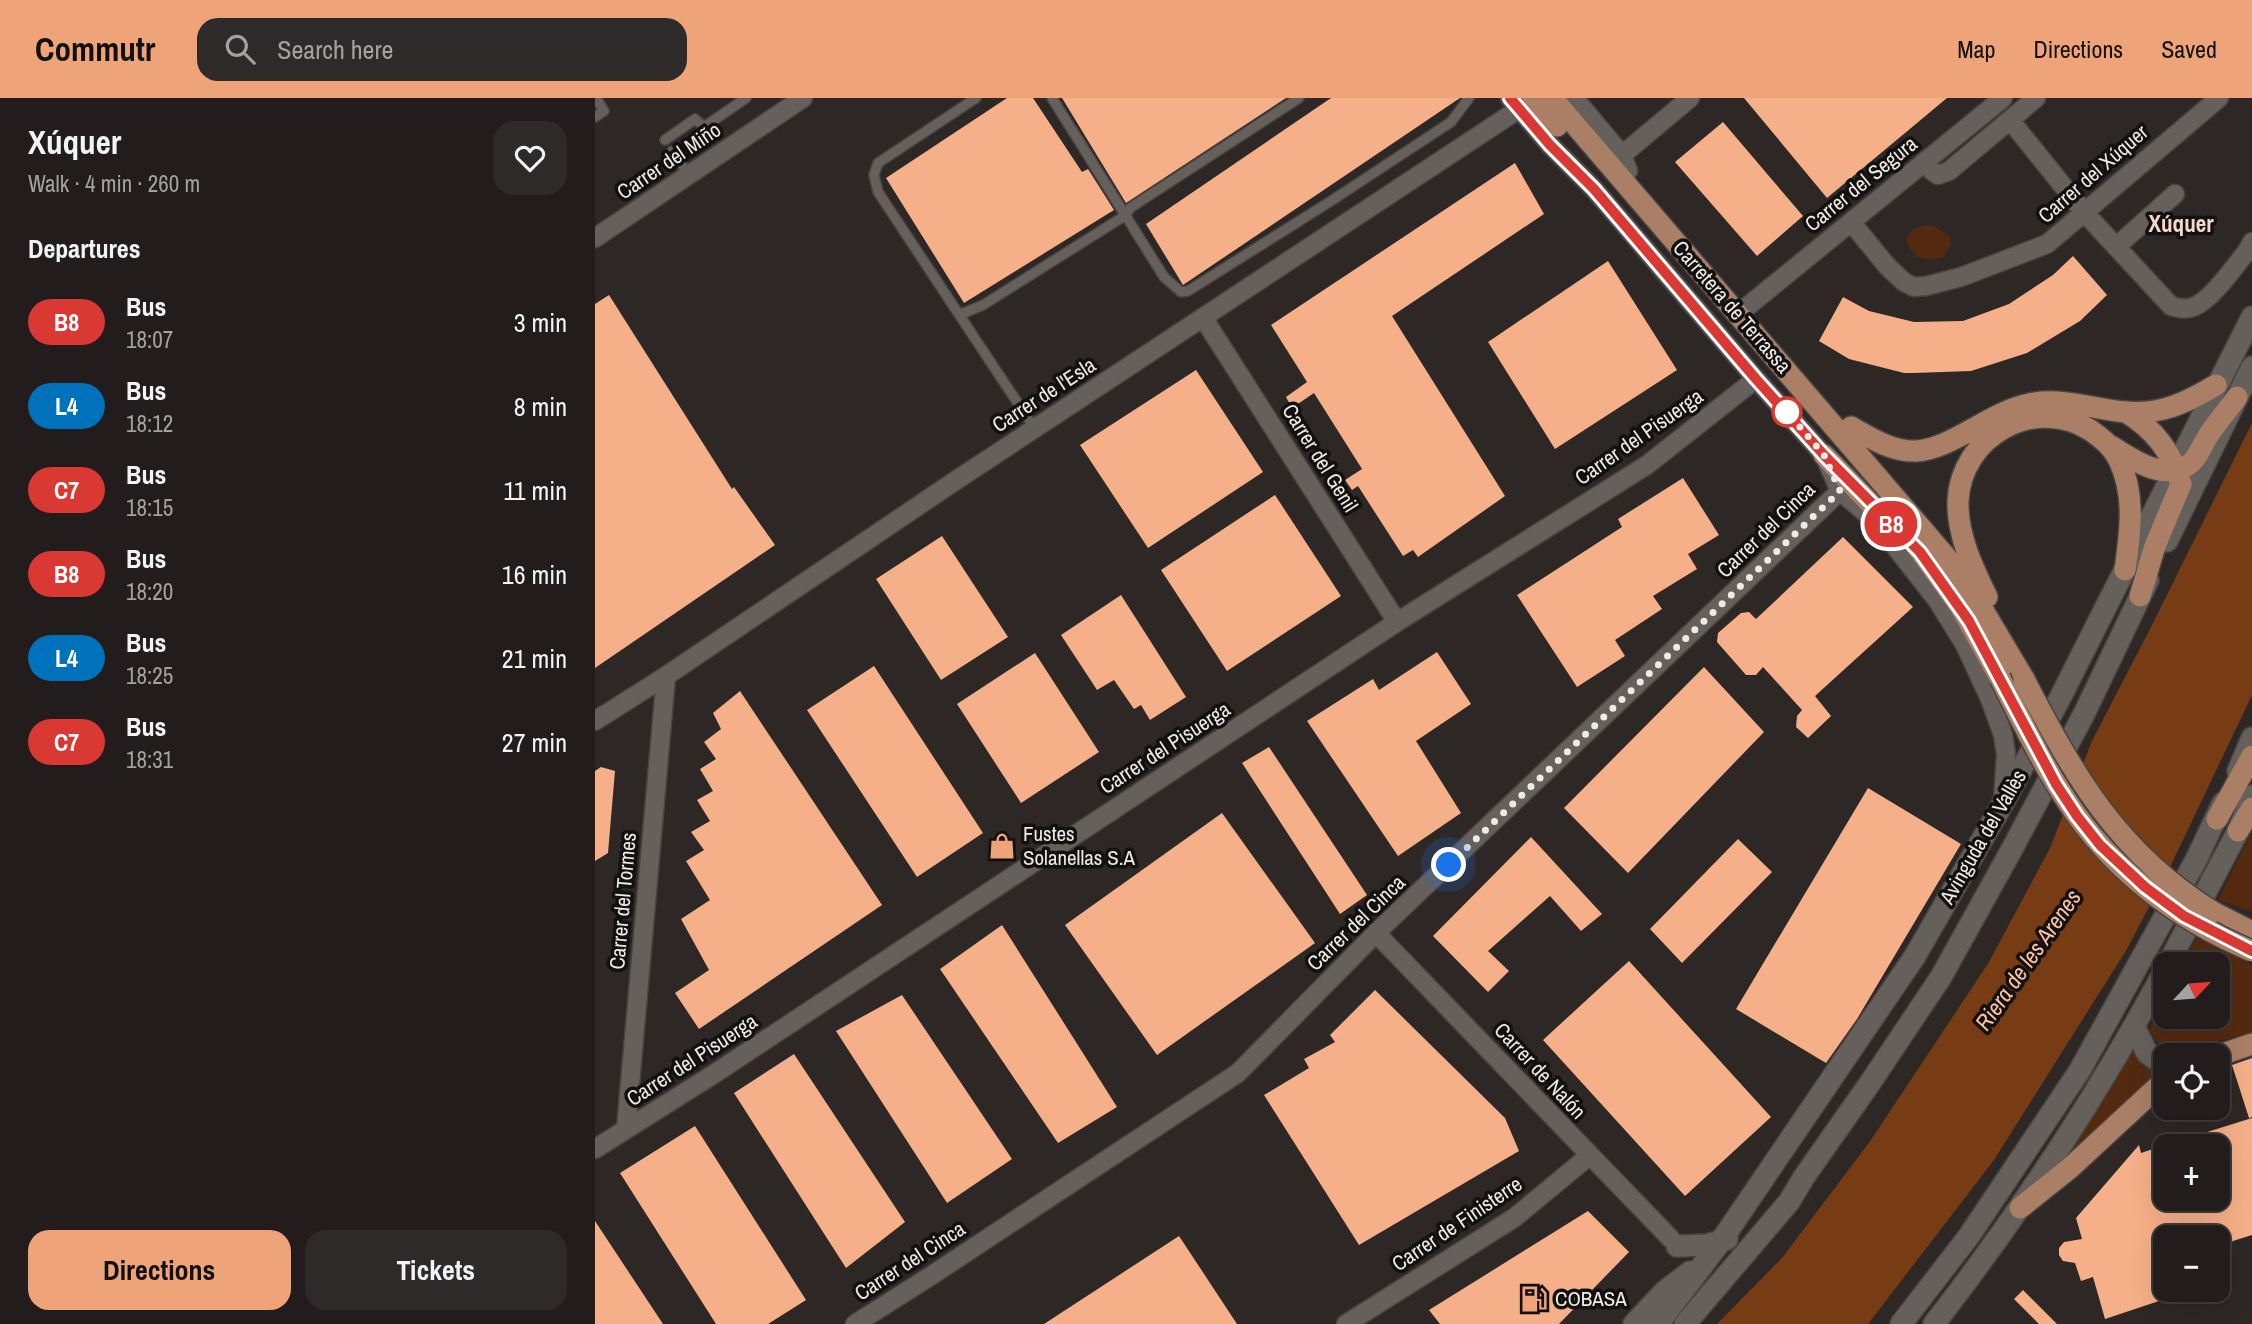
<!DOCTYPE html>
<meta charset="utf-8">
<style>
:root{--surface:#221d1c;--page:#2e2a29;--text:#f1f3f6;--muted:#a2a2a3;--line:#3f3b3b;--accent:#efa378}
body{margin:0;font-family:"Archivo Narrow",sans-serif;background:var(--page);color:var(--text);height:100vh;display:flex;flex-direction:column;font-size:26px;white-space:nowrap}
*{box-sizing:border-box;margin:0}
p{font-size:23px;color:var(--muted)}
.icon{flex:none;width:38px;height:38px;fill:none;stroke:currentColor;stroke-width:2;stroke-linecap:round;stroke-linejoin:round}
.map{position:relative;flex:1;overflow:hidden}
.panel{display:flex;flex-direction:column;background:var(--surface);width:595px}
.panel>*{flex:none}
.badge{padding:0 14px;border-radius:23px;font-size:24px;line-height:46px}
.needle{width:46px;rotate:64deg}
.buttons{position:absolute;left:1558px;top:854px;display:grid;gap:14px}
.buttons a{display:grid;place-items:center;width:77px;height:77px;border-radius:14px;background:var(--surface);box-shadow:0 7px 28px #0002,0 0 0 2px var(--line);font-size:35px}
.you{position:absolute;width:35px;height:35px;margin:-18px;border:5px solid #fff;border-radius:50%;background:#1a73e8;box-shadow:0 0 0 10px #1a73e833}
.map>.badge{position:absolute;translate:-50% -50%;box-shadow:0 0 0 4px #fff}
h2{padding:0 28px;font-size:26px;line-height:63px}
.round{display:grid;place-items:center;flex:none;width:74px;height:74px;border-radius:21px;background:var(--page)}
.headline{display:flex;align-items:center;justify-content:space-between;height:119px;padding:0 28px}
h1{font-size:33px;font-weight:700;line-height:52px}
.button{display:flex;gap:14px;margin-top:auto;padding:14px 28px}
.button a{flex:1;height:80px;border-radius:21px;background:var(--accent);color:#111;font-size:28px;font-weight:700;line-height:80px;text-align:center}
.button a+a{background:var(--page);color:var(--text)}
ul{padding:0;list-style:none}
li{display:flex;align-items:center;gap:21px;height:84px;padding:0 28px}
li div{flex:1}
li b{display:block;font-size:26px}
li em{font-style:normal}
li .badge{min-width:77px;font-weight:700;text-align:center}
header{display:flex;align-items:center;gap:42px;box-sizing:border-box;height:98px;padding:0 35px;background:var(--accent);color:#111}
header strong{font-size:33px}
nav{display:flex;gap:38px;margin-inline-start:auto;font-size:24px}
.search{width:490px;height:63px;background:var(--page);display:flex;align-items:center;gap:18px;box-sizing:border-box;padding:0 24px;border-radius:21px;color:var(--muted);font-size:26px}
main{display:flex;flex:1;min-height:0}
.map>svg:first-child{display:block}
.green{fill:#532a10}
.water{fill:#783c15}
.building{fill:#f6b089}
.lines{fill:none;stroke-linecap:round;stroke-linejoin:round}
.service-casing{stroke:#494442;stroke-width:12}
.minor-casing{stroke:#494442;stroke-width:21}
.secondary-casing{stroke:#494442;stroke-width:24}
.primary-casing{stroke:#494442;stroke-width:24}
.service{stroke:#66605c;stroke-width:9}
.minor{stroke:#66605c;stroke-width:18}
.secondary{stroke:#66605c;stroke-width:21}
.primary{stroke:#aa7f66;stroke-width:21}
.primary-bridge-casing{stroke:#494442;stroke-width:24;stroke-linecap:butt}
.primary-bridge{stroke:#aa7f66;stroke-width:21}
.line-casing{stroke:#fff;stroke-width:16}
.line{stroke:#da3832;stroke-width:10}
.walk{stroke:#eeeae8;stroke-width:7;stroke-dasharray:0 12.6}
.stop-dot{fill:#fff;stroke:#da3832;stroke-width:3.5}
.labels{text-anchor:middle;stroke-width:7;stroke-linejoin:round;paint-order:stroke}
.street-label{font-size:21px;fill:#eeeae8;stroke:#131110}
.poi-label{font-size:21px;fill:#eeeae8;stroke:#131110;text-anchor:start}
.neighbourhood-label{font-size:23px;font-weight:bold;fill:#f7d9c9;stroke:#131110}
.water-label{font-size:23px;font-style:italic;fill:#fac2a3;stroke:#131110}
</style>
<header>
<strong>Commutr</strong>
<div class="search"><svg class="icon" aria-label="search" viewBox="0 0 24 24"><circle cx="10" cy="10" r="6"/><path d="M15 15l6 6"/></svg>Search here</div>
<nav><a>Map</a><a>Directions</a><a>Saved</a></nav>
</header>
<main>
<section class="panel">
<div class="headline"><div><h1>Xúquer</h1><p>Walk · 4 min · 260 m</p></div><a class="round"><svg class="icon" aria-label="heart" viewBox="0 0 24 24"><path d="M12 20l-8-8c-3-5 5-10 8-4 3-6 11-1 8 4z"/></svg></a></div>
<h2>Departures</h2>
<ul>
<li><span class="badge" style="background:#da3832;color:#fff">B8</span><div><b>Bus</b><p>18:07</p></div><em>3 min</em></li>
<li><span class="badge" style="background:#0072bc;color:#fff">L4</span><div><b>Bus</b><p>18:12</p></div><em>8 min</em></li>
<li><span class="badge" style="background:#da3832;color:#fff">C7</span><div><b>Bus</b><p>18:15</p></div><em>11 min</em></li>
<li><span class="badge" style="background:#da3832;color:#fff">B8</span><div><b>Bus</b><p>18:20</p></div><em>16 min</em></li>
<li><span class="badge" style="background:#0072bc;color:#fff">L4</span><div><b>Bus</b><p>18:25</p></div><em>21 min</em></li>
<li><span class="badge" style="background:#da3832;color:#fff">C7</span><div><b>Bus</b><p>18:31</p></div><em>27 min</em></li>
</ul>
<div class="button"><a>Directions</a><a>Tickets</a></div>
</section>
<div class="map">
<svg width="1657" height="1226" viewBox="0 0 1657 1226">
<rect width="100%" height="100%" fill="#2d2725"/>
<path class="green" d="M1328,128H1339L1355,138L1356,146L1349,159C1329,163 1318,163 1311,141L1317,132Z
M1657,733V814L1623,802Z
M1601,840L1657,867V934L1578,956L1562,944L1554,932L1570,901V919H1622V866H1588Z
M1540,947L1566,972L1473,1056Z"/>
<path class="water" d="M1657,325V597L1578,763L1532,851L1399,1062L1273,1226H1122L1187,1160L1276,1042L1394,864L1455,750L1497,643L1557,527Z"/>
<path class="building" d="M412,0H438L487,74L493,71L519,112L369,205L291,80Z
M467,0H691L531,105Z
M736,0H865L588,187L551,126Z
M1149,0H1352L1232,100Z
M1128,24L1208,118L1162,158L1080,64Z
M920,65L949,116L797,218L910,398L823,459L818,452L808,458L763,388L757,392L750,382L767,371L719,295L697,310L691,299L712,284L676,227Z
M1478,158L1512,197L1485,223L1432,255L1376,273L1319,275H1309L1254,261L1224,243L1248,199L1274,213L1319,224L1368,223L1414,206L1458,177Z
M1013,163L1082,272L960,351L893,244Z
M14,197L137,391L139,389L180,447L0,570V206Z
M601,272L668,374L553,450L485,347Z
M1088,380L1124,437L1093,456L1102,471L1058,498L1067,511L1020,542L1030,558L982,589L922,497L1027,429L1023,421Z
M680,397L746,498L632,573L566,472Z
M347,438L413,539L346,582L281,481Z
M1248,439L1318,509L1220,598L1236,618L1213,640L1201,629L1202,618L1207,612L1168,569L1161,577H1151L1122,544L1123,535L1146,515L1154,514L1161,521Z
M526,497L591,599L555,622L546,607L539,611L519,582L502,592L466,537Z
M842,554L876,606L821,643L866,715L803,758L712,623L778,581L784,592Z
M440,555L504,654L426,705L362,606Z
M279,568L388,735L322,779L212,612Z
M1109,569L1169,634L1033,775L969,710Z
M145,593L287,807L104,931L80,895L114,872L86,821L115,802L91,763L109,752L96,734L115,723L102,702L118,693L105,671L121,661L109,644L126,631L118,615Z
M674,649L772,797L745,816L647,665Z
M6,669L20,673L13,755L0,763V673Z
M1273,690L1366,746L1262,921L1231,965L1141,911Z
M627,715L720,845L562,957L470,827Z
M936,739L1007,816L986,833L955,798L893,853L914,873L893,894L838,838Z
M1143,741L1177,774L1087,865L1055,831Z
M407,827L522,1009L463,1045L345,871Z
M1034,863L1176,1019L1090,1098L948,942Z
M780,892L910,1020L924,1053L764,1147L669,997L714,970L709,961L740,944L735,937Z
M307,897L417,1061L352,1105L241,933Z
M199,956L310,1124L251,1170L139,995Z
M1657,960V1019L1654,1020L1637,967Z
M1657,1020V1137L1622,1148V1139H1570V1201L1510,1221L1498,1179L1486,1183L1480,1165L1468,1163L1464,1157V1150L1469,1144L1487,1141L1481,1120L1544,1047L1546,1055L1570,1047V1101H1622V1048H1577V1045Z
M100,1028L211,1202L173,1226H121L25,1075Z
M993,1113L1034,1154L964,1226H845L834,1212Z
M0,1123L68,1226H0Z
M584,1138L642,1226H449Z
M1428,1192L1462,1226H1444L1419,1201Z"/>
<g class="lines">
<g class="service-casing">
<path id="service" d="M381,0L283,65L279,77L283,94L363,215H369L388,207L531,117L535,110L704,0
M457,0L569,179L586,194L593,193L736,103L856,24L874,0
M0,19L9,13L1,0
M70,42L100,21L109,29L151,0
M77,53L94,77
M363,215L440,331"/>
</g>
<g class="minor-casing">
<path id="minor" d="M915,0L955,47L999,91L1161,281L1229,357L1245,393L1272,416L1295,442L1342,502L1370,547L1395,601L1408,637L1411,656L1408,703
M979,0L1027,57L1033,73
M1415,22L1489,114L1576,208C1584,210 1590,212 1598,209C1616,203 1640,168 1652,153L1657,144
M1027,57L1095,0
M1329,64L1337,73L1343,77L1354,73L1441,0
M1256,124L1292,168L1309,184L1319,189L1331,188L1366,179L1452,146L1624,0
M0,140L208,0
M1521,149L1580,96
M1153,208L1408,0
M609,221L802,524
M0,623L71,578L357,385L924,11
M781,835L1076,1141
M31,1031L71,578
M0,1051L119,976L802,524L1052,367L1161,281
M260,1226L334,1179L643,975L781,835L1245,393
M751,1226L919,1120L994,1058"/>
</g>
<g class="secondary-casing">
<path id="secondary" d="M1572,443L1657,269
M1643,673L1657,640
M1573,866L1643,733L1657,698
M1540,930L1552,955L1570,968
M1082,1148L1112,1147L1132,1141
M1039,1226L1070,1193L1095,1174
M1063,1226L1126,1143L1320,858L1407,707L1464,602L1657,219
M1090,1226L1194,1104L1209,1079L1275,985L1346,879L1417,751L1489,616L1553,482
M1306,1226L1374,1138L1485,972L1601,762L1628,705
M1339,1226C1426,1114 1503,997 1570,872"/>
</g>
<g class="primary-casing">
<path id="primary" d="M938,0L962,28
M957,0L1351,459L1385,507L1429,581
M1531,314C1560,332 1576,353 1586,386L1560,448L1545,498
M1256,329C1276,340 1297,354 1321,353C1357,351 1395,314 1434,306C1467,299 1498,311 1530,314C1566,317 1591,305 1621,287
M1516,348C1538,362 1570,385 1596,365C1604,358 1607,347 1613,338C1622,324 1633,312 1642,299
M1229,357L1300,431
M1297,414L1365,508L1405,580
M1392,499C1378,470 1362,437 1363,403C1366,338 1439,297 1495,332C1507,340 1518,349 1524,362C1541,398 1535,435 1530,472
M1622,721L1657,658
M1643,733L1657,710
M1618,814L1657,834
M1622,958L1657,946
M1425,1110L1475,1070L1570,982"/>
</g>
<use href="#service" class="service"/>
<use href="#minor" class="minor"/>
<use href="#secondary" class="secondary"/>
<use href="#primary" class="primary"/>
<g class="primary-bridge-casing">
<path id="primary-bridge" d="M1405,580C1426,621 1446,664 1472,703C1516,771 1582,822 1657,853
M1429,581C1479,678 1523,755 1618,814"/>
</g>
<use href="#primary-bridge" class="primary-bridge"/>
</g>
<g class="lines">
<g class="line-casing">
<path id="line" d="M915,0L955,47L999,91L1161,281L1229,357L1325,454L1374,523L1461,686L1482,718L1505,747L1550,789L1589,818L1657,853"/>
</g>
<use href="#line" class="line"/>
<path class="walk" d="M854,767L1245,393L1229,357L1192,314"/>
</g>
<defs>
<g id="shop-bare" transform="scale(2.1)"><path d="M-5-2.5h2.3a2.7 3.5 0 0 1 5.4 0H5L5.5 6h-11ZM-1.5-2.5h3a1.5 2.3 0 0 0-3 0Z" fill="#efa378" stroke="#131110" stroke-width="2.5" paint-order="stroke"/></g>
<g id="fuel-bare" transform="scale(2.1)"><path d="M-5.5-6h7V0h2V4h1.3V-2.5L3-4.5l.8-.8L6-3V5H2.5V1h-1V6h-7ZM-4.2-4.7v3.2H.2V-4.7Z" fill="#efa378" stroke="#131110" stroke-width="2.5" paint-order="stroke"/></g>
</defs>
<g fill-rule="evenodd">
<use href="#shop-bare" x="407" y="748"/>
<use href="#fuel-bare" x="939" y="1201"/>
</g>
<circle class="stop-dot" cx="1192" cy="314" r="14"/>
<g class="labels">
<g class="street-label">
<text transform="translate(74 63) rotate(-34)" y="7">Carrer del Miño</text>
<text transform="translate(1498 76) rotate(-41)" y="7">Carrer del Xúquer</text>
<text transform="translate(1266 86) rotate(-39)" y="7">Carrer del Segura</text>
<text transform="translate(1137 209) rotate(49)" y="7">Carretera de Terrassa</text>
<text transform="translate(449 297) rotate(-33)" y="7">Carrer de l'Esla</text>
<text transform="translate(1044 339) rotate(-35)" y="7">Carrer del Pisuerga</text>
<text transform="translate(725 360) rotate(58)" y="7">Carrer del Genil</text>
<text transform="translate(1171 432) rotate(-44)" y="7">Carrer del Cinca</text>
<text transform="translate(570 650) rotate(-33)" y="7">Carrer del Pisuerga</text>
<text transform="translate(1388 739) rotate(-60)" y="7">Avinguda del Vallès</text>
<text transform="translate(28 803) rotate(-85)" y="7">Carrer del Tormes</text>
<text transform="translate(761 825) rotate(-44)" y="7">Carrer del Cinca</text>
<text transform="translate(97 962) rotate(-33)" y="7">Carrer del Pisuerga</text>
<text transform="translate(945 973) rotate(47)" y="7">Carrer de Nalón</text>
<text transform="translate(862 1126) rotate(-34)" y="7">Carrer de Finisterre</text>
<text transform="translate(315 1163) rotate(-33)" y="7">Carrer del Cinca</text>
</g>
<g class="poi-label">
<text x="428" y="743">Fustes<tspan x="428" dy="24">Solanellas S.A</tspan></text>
<text x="960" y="1208">COBASA</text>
</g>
<g class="neighbourhood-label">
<text x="1586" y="134">Xúquer</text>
</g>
<g class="water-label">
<text transform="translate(1433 862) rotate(-55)" y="8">Riera de les Arenes</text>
</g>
</g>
</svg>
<div class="buttons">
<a><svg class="needle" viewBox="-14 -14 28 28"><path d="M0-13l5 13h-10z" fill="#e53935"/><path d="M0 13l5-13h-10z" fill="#a2a2a3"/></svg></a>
<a><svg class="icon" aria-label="locate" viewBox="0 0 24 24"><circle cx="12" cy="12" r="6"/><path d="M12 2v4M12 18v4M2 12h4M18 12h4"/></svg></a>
<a>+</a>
<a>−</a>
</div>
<div class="you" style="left:854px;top:767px"></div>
<b class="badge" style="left:1296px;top:426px;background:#da3832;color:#fff">B8</b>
</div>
</main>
